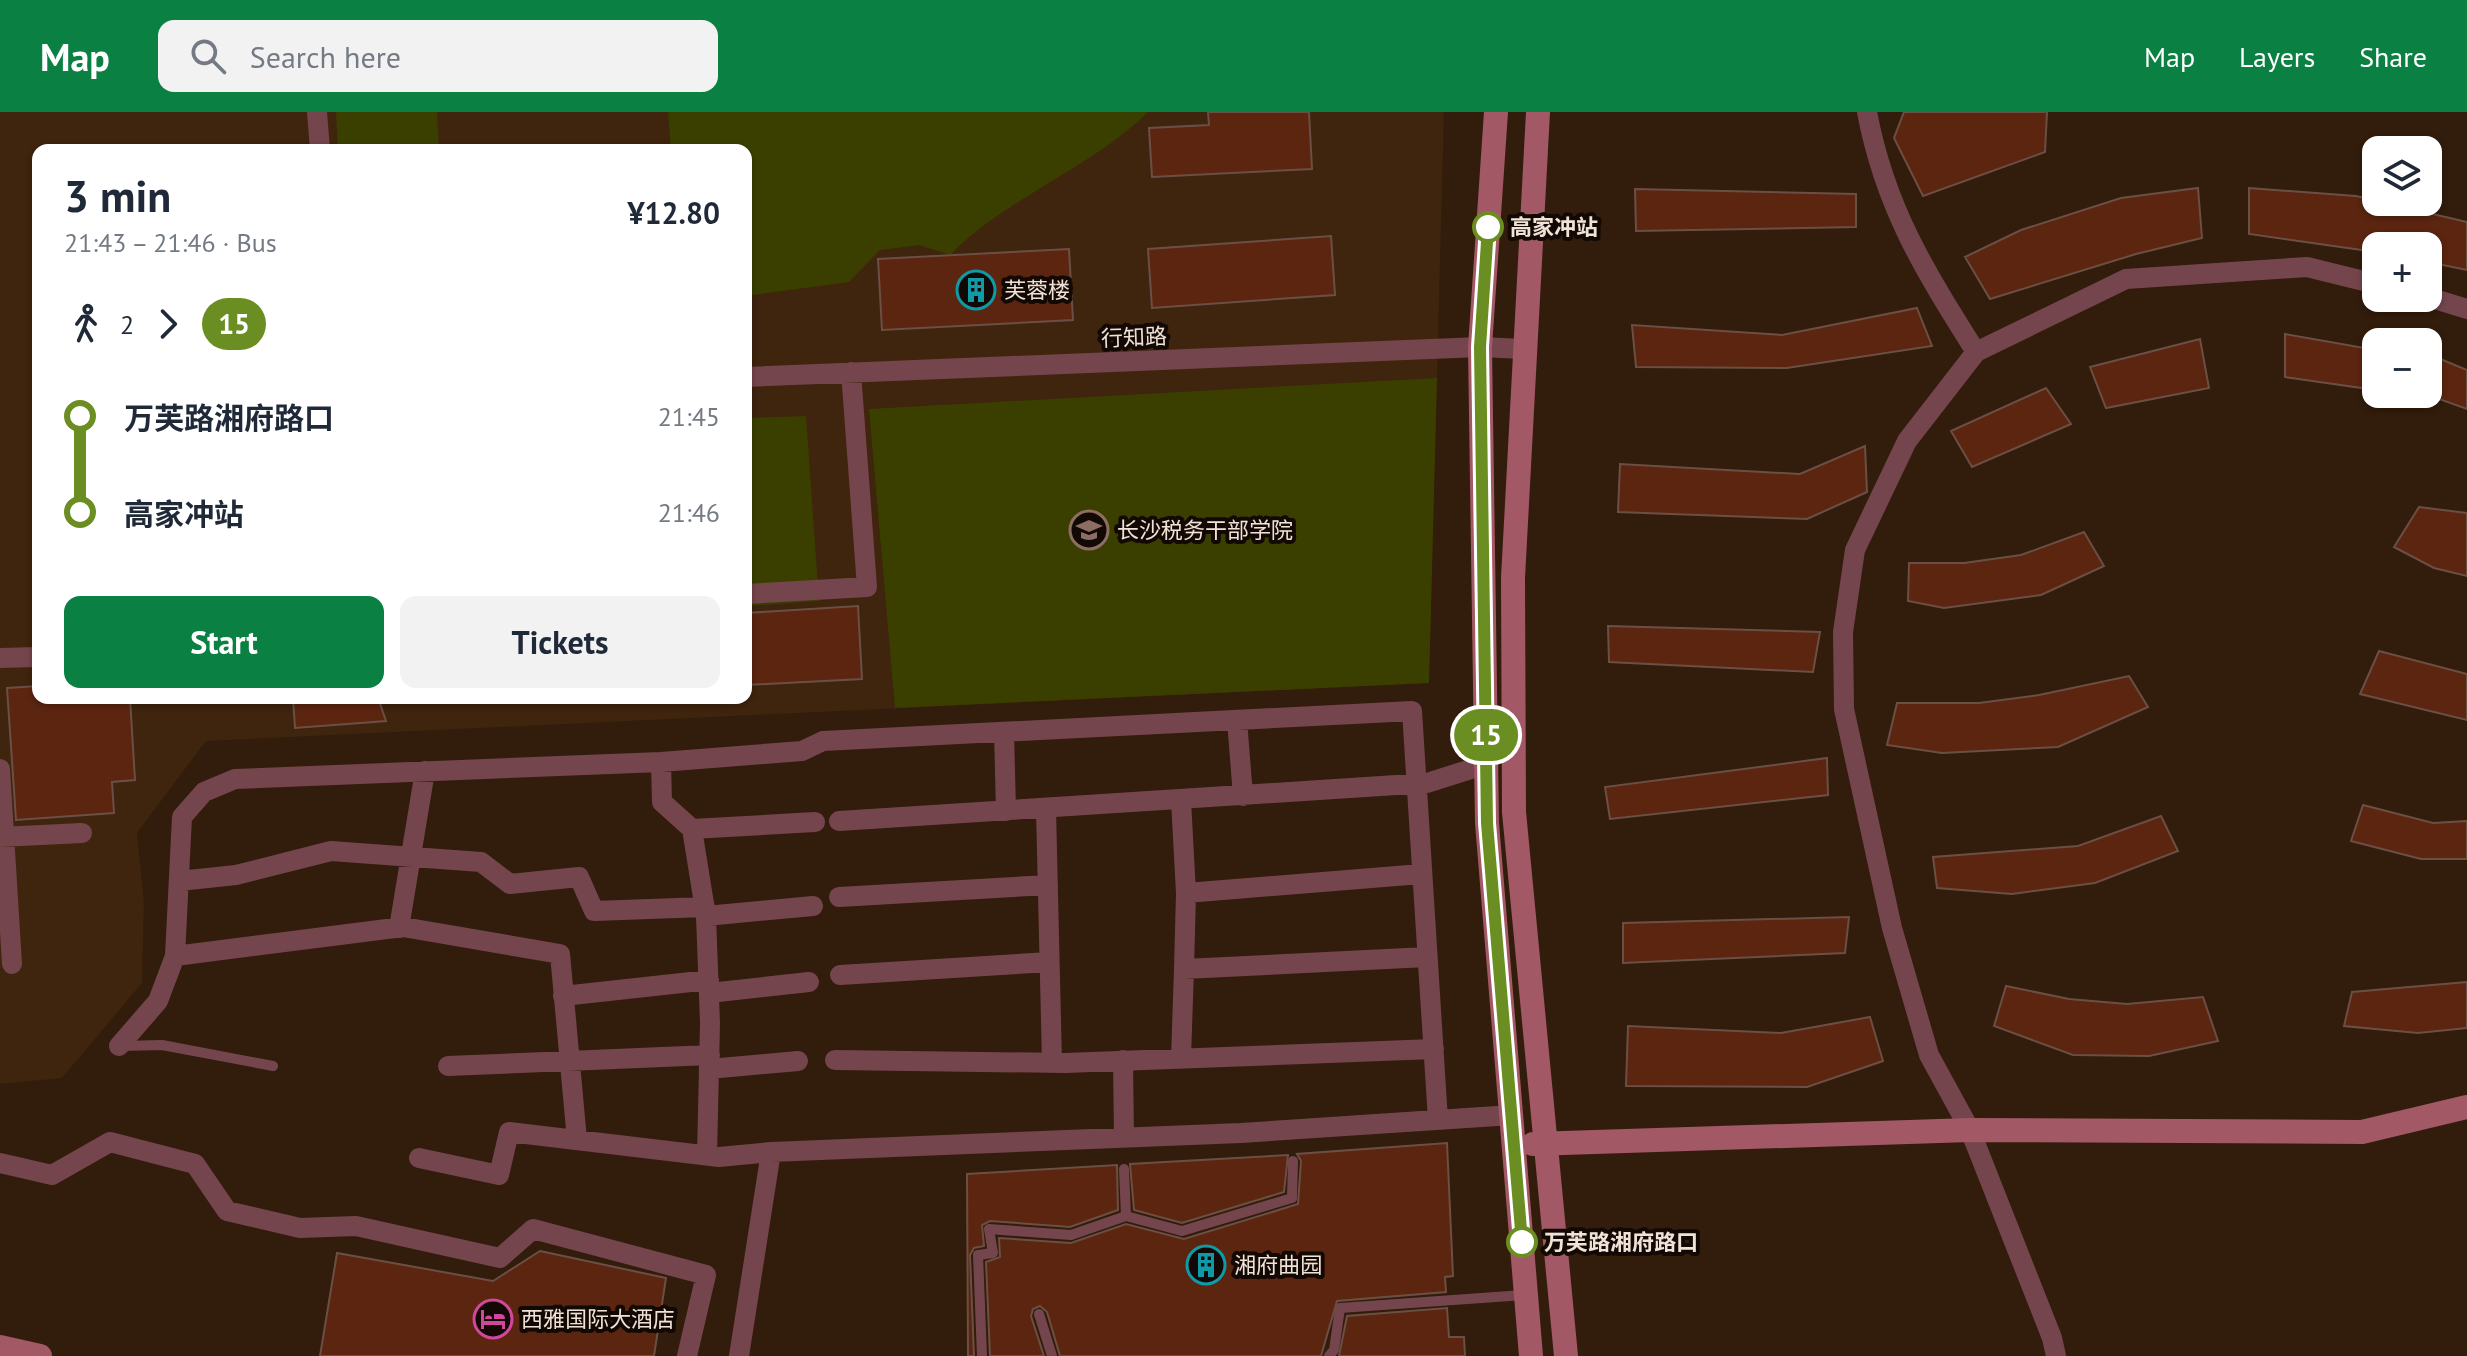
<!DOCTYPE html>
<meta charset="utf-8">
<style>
:root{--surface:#fff;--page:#f2f2f3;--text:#1f2937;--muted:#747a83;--accent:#0b8043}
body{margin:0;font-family:"PT Sans","Noto Sans SC",sans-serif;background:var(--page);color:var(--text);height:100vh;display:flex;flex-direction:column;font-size:30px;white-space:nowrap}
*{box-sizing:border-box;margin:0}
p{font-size:26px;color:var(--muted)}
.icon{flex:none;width:44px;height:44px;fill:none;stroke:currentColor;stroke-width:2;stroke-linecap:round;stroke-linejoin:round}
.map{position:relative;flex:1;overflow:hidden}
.side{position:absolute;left:32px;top:32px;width:720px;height:560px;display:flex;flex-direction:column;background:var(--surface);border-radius:16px;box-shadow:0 2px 6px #0004}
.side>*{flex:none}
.badge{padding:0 16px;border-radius:26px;font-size:28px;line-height:52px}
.buttons{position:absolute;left:2362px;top:24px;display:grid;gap:16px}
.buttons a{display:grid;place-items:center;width:80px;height:80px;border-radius:16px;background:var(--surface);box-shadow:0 2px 6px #0004;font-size:40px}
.map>.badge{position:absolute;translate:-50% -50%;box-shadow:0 0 0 4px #fff}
.legs{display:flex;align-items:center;gap:12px;height:88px;padding:0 32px;font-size:26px}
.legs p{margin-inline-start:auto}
.head{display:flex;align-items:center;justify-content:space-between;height:136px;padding:0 32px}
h1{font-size:44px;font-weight:700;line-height:60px}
.cta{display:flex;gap:16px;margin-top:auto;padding:16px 32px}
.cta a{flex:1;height:92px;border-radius:16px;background:var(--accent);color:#fff;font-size:32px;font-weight:700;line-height:92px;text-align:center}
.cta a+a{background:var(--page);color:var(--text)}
ul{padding:0 32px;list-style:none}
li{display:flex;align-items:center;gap:28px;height:96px;font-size:30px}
li i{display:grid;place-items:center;width:12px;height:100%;margin:0 10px;background:currentColor}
li i::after{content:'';width:20px;height:20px;margin:-10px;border:6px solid;border-radius:50%;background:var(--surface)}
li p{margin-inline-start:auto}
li:first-child i{background:linear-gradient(#0000 50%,currentColor 0)}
li:last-child i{background:linear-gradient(currentColor 50%,#0000 0)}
header{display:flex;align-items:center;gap:48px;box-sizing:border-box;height:112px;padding:0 40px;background:var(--accent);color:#fff}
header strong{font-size:38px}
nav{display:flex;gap:44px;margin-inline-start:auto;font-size:28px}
.search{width:560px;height:72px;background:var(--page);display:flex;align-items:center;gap:20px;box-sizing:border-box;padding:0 28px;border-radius:16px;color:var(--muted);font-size:30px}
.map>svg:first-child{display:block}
.built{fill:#3f240e;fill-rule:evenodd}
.green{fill:#3a3f00}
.building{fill:#5b2510;stroke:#6c4f44;stroke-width:2}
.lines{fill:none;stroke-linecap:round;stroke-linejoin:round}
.lane{stroke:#75454d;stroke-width:10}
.street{stroke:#75454d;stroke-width:20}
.secondary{stroke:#a25865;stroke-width:24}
.line-1-casing{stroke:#fff;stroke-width:18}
.line-1{stroke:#6b8e23;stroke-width:12}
.stop-1-dot{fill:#fff;stroke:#6b8e23;stroke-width:4}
.labels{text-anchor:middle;stroke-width:8;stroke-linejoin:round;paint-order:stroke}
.stop-label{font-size:22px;font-weight:bold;fill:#f1e2d7;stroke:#130904;text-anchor:start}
.poi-label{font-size:22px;fill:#f1e2d7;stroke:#130904;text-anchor:start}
.street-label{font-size:22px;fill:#f1e2d7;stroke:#130904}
</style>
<header>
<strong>Map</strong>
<div class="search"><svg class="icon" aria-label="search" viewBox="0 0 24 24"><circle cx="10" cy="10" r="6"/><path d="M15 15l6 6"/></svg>Search here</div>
<nav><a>Map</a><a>Layers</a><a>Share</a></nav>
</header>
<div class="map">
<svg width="2467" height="1244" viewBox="0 0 2467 1244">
<rect width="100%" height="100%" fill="#321c0b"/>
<path class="built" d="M0,0H1444L1429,571L206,629L137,721L144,791L142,871L62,966L0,972ZM38,38H746V586H38Z"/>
<path class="green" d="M336,0H437L439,38H338Z
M668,0H1148C1090,57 1007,85 950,143L919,133L880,138L849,170L746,184V38H671Z
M38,121V213L33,122Z
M1437,266L1429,571L895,596L869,297Z
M806,304L819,489L746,494V306Z"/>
<path class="building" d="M1208,0H1309L1312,57L1152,65L1149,16L1209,13Z
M1904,0H2047L2045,40L1923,84L1894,26Z
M2198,76L2202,126L2136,142L1990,187L1965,145L2021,118L2121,86Z
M2249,76L2356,84L2467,110V158L2428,150V134H2376V140L2249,122Z
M1635,77L1856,82V115L1636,119Z
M1331,124L1335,183L1152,196L1148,137Z
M1069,137L1073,208L882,218L878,147Z
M1917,196L1932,234L1787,256L1636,255L1632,213L1782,223Z
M2285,222L2376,238V278L2285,265Z
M2200,227L2209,276L2106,296L2090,255Z
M2438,246L2467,258V297L2428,283V269Z
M2046,276L2071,312L1972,355L1951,319Z
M1865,334L1867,380L1807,407L1618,400L1620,352L1800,362Z
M2419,395L2467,401V464L2434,456L2394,435Z
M2084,420L2104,454L2041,483L1944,496L1908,489L1909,451H1964L2021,443Z
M858,494L862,567L746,573V501Z
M1608,514L1820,520L1813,560L1609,550Z
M2379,539L2467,562V608L2360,582Z
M2129,564L2148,595L2058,635L1942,641L1887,633L1897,591H1979L2039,583Z
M38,574V586H130L135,668L112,670L114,701L16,708L7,576Z
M293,586H378L386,609L295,616Z
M1827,646L1828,683L1610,707L1605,675Z
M2363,693L2433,711L2467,709V747H2421L2351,729Z
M2161,704L2178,739L2095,771L2012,782L1937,776L1933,745L2078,734Z
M1849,805L1845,841L1623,851V811Z
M2467,870V916L2418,921L2344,914L2352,880Z
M2006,874L2069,887L2127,892L2203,885L2218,929L2149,944L2073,943L1994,914Z
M1870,905L1883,949L1807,975L1626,974L1628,914L1781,921Z
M1447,1031L1453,1164L1445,1165L1446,1180L1337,1189L1321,1244H1060L1047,1200L1040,1194L1033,1197L1031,1204L1044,1244H990L986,1150L1000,1145L999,1126L1071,1131L1126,1112L1184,1127L1298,1092L1301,1049L1297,1042Z
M1288,1043L1284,1080L1182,1111L1134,1098L1130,1052Z
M1117,1053L1118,1098L1070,1115L990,1109L982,1113L984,1134L974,1136L970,1143L974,1244H968L967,1062Z
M540,1139L666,1166L654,1244H320L337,1141L493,1169Z
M1447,1196L1449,1225H1464L1465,1244H1339L1347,1204Z"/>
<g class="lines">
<path class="lane" d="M121,934L162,933L273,954
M1124,1057L1126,1104
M1039,1202L1052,1244
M982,1244L978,1143L993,1141L989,1117L1071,1123L1126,1104L1182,1119L1292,1086L1293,1049
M1329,1244L1334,1238L1340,1196L1524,1183"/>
<path class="street" d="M317,0L320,38
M1867,0C1885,96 1925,159 1976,240
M2428,185L2467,197
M746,265L1480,235L1524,237
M746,482L867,475L851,260
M0,546L38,545
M1237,608L1243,684
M1004,620L1006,699
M661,650L662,690L692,717L706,804L710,911L707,1044
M0,657L12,852
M1181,688L1186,781L1184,857
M1046,697L1052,951
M839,709L1427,671L1487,652
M692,717L815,710
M0,725L82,721
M179,769L236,763L331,739L481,750L510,772L579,765L594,799L705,795
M1186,781L1421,762
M839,785L1048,773
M706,804L813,794
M399,816L425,659
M175,844L403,815L560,842L577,1028
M840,863L1049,850
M709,881L809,870
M563,884L709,868
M119,934L158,889L175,844L182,705L204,680L235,667L661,650L802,639L823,629L1412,599L1438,1008
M1181,946L1184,857L1427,845
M835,948L1065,951L1434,937
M1123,948L1124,1026
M448,954L710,943
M709,957L798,949
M771,1040L1241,1021L1512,1003
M419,1046L499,1063L509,1020L719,1045L771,1040L739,1244
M0,1051L52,1063L110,1030L195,1052L227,1099L300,1116L356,1114L500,1146L533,1117L706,1163L687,1244
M2056,1244L2052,1226L1970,1018L1929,943L1892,816L1844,597L1843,520L1855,438L1907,329L1976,240L2126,167L2307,155L2376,172"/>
<path class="secondary" d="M1496,0L1480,235L1487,711L1531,1244
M1538,0L1513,466L1514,700L1566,1244
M1533,1032L1970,1018L2362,1020L2467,995
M0,1235L40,1244"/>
</g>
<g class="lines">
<g class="line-1-casing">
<path id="line-1" d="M1488,115L1480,235L1487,711L1522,1130"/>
</g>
<use href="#line-1" class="line-1"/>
</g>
<defs>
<g id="building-ring" transform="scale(2)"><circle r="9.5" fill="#130904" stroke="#0f9aa8" stroke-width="1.5"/><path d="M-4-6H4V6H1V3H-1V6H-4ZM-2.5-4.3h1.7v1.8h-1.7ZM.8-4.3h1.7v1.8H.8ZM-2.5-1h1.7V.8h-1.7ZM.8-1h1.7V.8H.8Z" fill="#0f9aa8"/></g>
<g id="school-ring" transform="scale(2)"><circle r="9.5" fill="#130904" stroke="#8d6e63" stroke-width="1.5"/><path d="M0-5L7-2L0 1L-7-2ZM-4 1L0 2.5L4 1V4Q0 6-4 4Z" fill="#8d6e63"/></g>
<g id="hotel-ring" transform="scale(2)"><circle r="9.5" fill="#130904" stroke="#d1479c" stroke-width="1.5"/><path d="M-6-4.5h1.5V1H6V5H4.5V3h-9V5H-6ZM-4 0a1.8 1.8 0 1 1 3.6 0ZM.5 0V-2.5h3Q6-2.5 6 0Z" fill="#d1479c"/></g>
</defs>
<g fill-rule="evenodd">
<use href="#building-ring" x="976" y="178"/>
<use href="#school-ring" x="1089" y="418"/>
<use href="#building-ring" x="1206" y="1153"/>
<use href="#hotel-ring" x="493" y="1207"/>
</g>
<g class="stop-1-dot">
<circle cx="1488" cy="115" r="14"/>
<circle cx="1522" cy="1130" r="14"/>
</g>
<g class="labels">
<g class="stop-label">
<text x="1510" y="123">高家冲站</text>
<text x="1544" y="1138">万芙路湘府路口</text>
</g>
<g class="poi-label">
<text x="1004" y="186">芙蓉楼</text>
<text x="1117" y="426">长沙税务干部学院</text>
<text x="1234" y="1161">湘府曲园</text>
<text x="521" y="1215">西雅国际大酒店</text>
</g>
<g class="street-label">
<text transform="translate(1134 225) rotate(-2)" y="8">行知路</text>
</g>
</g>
</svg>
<div class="buttons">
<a><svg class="icon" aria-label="layers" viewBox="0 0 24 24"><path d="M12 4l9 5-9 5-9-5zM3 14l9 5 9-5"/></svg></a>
<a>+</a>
<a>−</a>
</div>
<b class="badge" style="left:1486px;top:623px;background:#6b8e23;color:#fff">15</b>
<section class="side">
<div class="head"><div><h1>3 min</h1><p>21:43 – 21:46 · Bus</p></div><b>¥12.80</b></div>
<div class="legs"><svg class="icon" aria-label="walk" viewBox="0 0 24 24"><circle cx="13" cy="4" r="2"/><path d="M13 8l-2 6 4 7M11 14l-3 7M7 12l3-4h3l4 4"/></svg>2<svg class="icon" aria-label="forward" viewBox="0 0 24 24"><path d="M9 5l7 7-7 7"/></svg><b class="badge" style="background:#6b8e23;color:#fff">15</b></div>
<ul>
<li><i style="color:#6b8e23"></i><b>万芙路湘府路口</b><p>21:45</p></li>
<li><i style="color:#6b8e23"></i><b>高家冲站</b><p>21:46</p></li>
</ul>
<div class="cta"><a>Start</a><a>Tickets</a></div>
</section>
</div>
